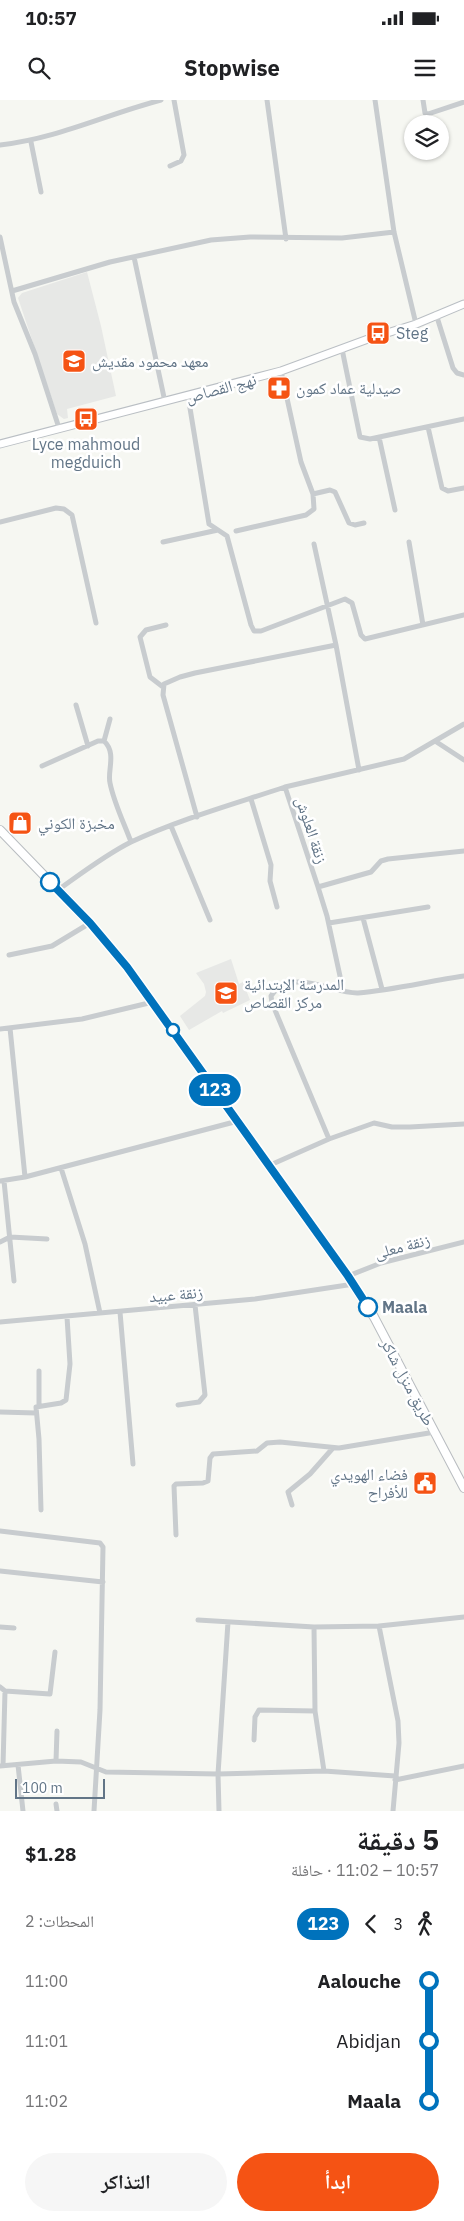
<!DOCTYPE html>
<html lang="ar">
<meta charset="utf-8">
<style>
:root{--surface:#fff;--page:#f6f6f6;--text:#202124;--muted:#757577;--accent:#f55314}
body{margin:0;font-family:"IBM Plex Sans","Noto Naskh Arabic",sans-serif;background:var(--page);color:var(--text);direction:rtl;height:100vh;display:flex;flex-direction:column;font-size:19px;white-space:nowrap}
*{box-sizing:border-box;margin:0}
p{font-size:16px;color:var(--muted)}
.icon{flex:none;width:28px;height:28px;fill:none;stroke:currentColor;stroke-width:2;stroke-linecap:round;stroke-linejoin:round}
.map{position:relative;height:1711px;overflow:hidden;direction:ltr}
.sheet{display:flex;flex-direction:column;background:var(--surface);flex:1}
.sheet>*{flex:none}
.badge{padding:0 10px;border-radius:16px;font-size:18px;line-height:32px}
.fabs{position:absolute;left:404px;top:15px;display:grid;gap:10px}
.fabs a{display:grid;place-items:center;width:45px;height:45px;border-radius:50%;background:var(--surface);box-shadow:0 1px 4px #0004;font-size:25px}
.scale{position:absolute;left:15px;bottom:12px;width:90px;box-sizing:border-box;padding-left:5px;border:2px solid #627587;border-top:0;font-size:14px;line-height:18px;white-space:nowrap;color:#627587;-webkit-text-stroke:4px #fff;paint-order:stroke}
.map>.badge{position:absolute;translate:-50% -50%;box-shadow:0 0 0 2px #fff}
.legs{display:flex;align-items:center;gap:8px;height:55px;padding:0 25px;font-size:16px}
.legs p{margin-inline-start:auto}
.summary{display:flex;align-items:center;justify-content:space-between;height:85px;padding:0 25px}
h1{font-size:28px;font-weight:700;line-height:38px}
.cta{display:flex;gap:10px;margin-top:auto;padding:10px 25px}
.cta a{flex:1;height:58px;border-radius:30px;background:var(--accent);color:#fff;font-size:20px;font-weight:700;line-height:58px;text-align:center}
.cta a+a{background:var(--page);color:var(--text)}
ul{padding:0 25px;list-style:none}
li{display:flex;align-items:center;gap:18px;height:60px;font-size:19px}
li i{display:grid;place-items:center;width:8px;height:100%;margin:0 6px;background:currentColor}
li i::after{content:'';width:12px;height:12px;margin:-6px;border:4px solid;border-radius:50%;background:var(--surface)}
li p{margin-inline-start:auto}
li:first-child i{background:linear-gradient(#0000 50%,currentColor 0)}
li:last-child i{background:linear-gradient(currentColor 50%,#0000 0)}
.status{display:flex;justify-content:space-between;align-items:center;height:35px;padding:0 25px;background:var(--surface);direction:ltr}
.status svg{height:14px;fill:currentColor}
header{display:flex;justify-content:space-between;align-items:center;height:65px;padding:0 25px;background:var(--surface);font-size:22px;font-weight:700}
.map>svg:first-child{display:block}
.built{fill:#e7e8e6}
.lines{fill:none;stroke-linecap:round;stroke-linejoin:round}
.secondary-casing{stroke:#babfc4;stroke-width:9}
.primary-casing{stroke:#b9bdc1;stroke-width:10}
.street{stroke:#c8cccf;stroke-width:5}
.secondary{stroke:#fff;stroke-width:7}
.primary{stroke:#fff;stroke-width:8}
.line-1-casing{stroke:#fff;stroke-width:11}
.line-1{stroke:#0072bc;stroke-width:8}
.stop-1-dot{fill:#fff;stroke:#0072bc;stroke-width:2.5}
.labels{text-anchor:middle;stroke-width:5;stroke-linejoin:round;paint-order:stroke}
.poi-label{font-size:16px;fill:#627587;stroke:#fff;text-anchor:start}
.street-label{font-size:16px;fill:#627587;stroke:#fff}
.stop-label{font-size:16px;font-weight:bold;fill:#627587;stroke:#fff;text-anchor:start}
</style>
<div class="status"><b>10:57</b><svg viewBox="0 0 49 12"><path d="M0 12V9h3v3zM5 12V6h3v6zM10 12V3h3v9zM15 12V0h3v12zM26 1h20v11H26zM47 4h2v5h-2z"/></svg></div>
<header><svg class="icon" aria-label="menu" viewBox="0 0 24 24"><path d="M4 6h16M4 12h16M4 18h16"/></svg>Stopwise<svg class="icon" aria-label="search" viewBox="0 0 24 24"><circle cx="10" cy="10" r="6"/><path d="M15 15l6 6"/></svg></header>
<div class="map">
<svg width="464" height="1711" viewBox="0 0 464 1711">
<rect width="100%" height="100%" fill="#f6f7f2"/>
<path class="built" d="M87,172L101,226L116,296L67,309L68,318L64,319L57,314L18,198L22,193Z
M231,859L239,884L243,882L250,900L223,913L222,911L189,930L180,916L205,896L206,892L204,884L196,873Z"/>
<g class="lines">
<g class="secondary-casing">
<path id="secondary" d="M0,344L281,271L368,239L416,224L464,204"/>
</g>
<g class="primary-casing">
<path id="primary" d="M0,730L90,823L127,867L348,1176L374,1217L464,1388"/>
</g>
<path class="street" d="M267,0L286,139
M375,0L394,132L416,224
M423,0L425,13L428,14L464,2
M31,42L41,92
M0,45C59,38 104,15 161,0
M170,66L181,61L184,55L174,0
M0,137L14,202L35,254L59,328
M134,157L165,302
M12,191L110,162L211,140L250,137L342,138L394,132
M436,214L453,268L457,273L464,275
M342,249L360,337L370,339L464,319
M188,296L209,424L227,436L251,525L254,531H261L345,499L352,503L361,535L365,539L464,515
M428,327L442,388L448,391L464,388
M379,337L395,410
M313,394L330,390L335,392L349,423L355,425L364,423
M0,422L56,408L64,409L72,415L96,523
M236,431L306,415L314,409L313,394L301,362L281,271
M163,442L218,430
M409,442L423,525
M314,444L336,545L359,670
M163,587L150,577L140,537L146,530L166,525
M76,605L88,646
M110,619L104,641C117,653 107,671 110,683C114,703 124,723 131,742
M435,641L464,660
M42,666L98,641H104
M285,687L404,659L464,624
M251,699L271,765L270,781L277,807
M197,717L163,595L164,584L180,577L195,573L336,545
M171,726L210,820
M318,787L327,816L343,890
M58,790C82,773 105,755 131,742C180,719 234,704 285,687L318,787L371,772L381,761L388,759L464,751
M363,818L382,889
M329,823L428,807
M9,855L52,846L90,823
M10,928L25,1077
M0,929L82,919L153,902
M329,1039L272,903L271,896C292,866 333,894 358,893C393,890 429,881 464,876
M268,1066L329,1039L374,1023L392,1027H410L464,1024
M61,1068L85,1144L100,1213
M0,1081L25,1077L238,1021
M4,1081L14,1181
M0,1142L10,1137L47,1139
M348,1176L381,1163L464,1142
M120,1212L133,1364
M0,1222L255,1199L354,1184
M39,1271V1305
M178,1305L199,1302L205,1295L195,1205
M0,1312L36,1313
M292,1405L288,1392L310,1374L333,1348
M41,1410L39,1339L36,1307L61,1303L66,1300L70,1264L67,1217
M0,1431L100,1443L103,1447L100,1610L94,1711
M176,1435L174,1386L176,1384L203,1383L208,1381L210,1358L213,1354L257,1351L267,1343L280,1342L339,1348L435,1332
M0,1471L103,1482
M198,1520L314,1527L379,1526L464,1517
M379,1526L398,1621L399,1643L393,1711
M0,1527L14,1528
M314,1527L315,1611L324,1671
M0,1587L5,1591L3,1666
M5,1591L50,1594L55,1552
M254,1640L255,1617L259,1610L315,1611
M56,1661L57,1631
M18,1665L23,1711
M0,1666L56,1661L81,1662L106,1672L218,1674L228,1522
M395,1680L464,1666
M56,1704L57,1711
M219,1711L218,1674L324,1671L395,1676"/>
<use href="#secondary" class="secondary"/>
<use href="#primary" class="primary"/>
</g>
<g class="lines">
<g class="line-1-casing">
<path id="line-1" d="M50,782L90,823L127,867L348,1176L368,1207"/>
</g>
<use href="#line-1" class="line-1"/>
</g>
<defs>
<g id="bus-square" transform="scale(1.25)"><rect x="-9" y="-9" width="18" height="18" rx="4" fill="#f55314" stroke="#fff"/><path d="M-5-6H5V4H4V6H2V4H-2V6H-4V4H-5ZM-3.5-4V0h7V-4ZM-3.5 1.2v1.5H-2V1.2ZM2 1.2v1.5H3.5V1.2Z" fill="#fff"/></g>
<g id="school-square" transform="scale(1.25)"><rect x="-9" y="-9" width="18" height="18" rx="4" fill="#f55314" stroke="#fff"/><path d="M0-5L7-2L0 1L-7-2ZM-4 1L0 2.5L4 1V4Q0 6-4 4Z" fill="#fff"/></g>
<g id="pharmacy-square" transform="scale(1.25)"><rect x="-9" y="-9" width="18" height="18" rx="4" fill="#f55314" stroke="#fff"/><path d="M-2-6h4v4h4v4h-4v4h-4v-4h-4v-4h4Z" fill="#fff"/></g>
<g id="shop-square" transform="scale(1.25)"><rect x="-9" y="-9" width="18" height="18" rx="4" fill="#f55314" stroke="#fff"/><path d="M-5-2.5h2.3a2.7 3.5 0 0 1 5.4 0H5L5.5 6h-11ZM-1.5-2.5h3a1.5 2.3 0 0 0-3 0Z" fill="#fff"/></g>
<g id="civic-square" transform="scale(1.25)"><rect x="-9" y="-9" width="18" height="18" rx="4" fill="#f55314" stroke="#fff"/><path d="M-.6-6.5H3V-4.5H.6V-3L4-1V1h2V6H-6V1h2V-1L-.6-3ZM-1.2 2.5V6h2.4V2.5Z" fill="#fff"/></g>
</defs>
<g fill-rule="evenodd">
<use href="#bus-square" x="378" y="233"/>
<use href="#school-square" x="74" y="261"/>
<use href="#pharmacy-square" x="279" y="288"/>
<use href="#bus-square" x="86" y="319"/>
<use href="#shop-square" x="20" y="723"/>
<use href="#school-square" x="226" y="893"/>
<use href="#civic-square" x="425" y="1383"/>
</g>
<g class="stop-1-dot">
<circle cx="50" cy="782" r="9"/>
<circle cx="173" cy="930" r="6"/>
<circle cx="368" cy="1207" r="9"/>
</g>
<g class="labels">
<g class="poi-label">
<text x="396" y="239">Steg</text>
<text x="92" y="267">معهد محمود مقديش</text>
<text x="296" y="294">صيدلية عماد كمون</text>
<text x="86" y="350" text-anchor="middle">Lyce mahmoud<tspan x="86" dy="18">megduich</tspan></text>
<text x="38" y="729">مخبزة الكوني</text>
<text x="244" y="890">المدرسة الإبتدائية<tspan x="244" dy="18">مركز القصاص</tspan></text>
<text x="408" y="1380" text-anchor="end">فضاء الهويدي<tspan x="408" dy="18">للأفراح</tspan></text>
</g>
<g class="street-label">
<text transform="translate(221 288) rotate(-15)" y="6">نهج القصاص</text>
<text transform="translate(312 730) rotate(72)" y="6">زنقة العلوش</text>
<text transform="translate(402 1146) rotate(-15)" y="6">زنقة معلى</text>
<text transform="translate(176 1194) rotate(-5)" y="6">زنقة عبيد</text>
<text transform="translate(408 1282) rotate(62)" y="6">طريق منزل شاكر</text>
</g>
<g class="stop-label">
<text x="382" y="1213">Maala</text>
</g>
</g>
</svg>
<div class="fabs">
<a><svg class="icon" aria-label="layers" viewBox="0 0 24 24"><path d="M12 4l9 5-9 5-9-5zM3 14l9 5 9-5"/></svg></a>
</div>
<div class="scale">100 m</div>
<b class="badge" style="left:215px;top:990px;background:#0072bc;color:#fff">123</b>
</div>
<section class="sheet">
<div class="summary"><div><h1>5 دقيقة</h1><p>10:57 – 11:02 · حافلة</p></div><b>$1.28</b></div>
<div class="legs"><svg class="icon" aria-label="walk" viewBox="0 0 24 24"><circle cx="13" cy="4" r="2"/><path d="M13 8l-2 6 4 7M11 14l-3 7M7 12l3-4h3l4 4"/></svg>3<svg class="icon" aria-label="back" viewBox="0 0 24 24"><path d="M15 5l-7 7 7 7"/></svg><b class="badge" style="background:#0072bc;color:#fff">123</b><p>المحطات: 2</p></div>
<ul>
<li><i style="color:#0072bc"></i><b>Aalouche</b><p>11:00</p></li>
<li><i style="color:#0072bc"></i><span>Abidjan</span><p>11:01</p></li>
<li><i style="color:#0072bc"></i><b>Maala</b><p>11:02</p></li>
</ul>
<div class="cta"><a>ابدأ</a><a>التذاكر</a></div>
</section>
